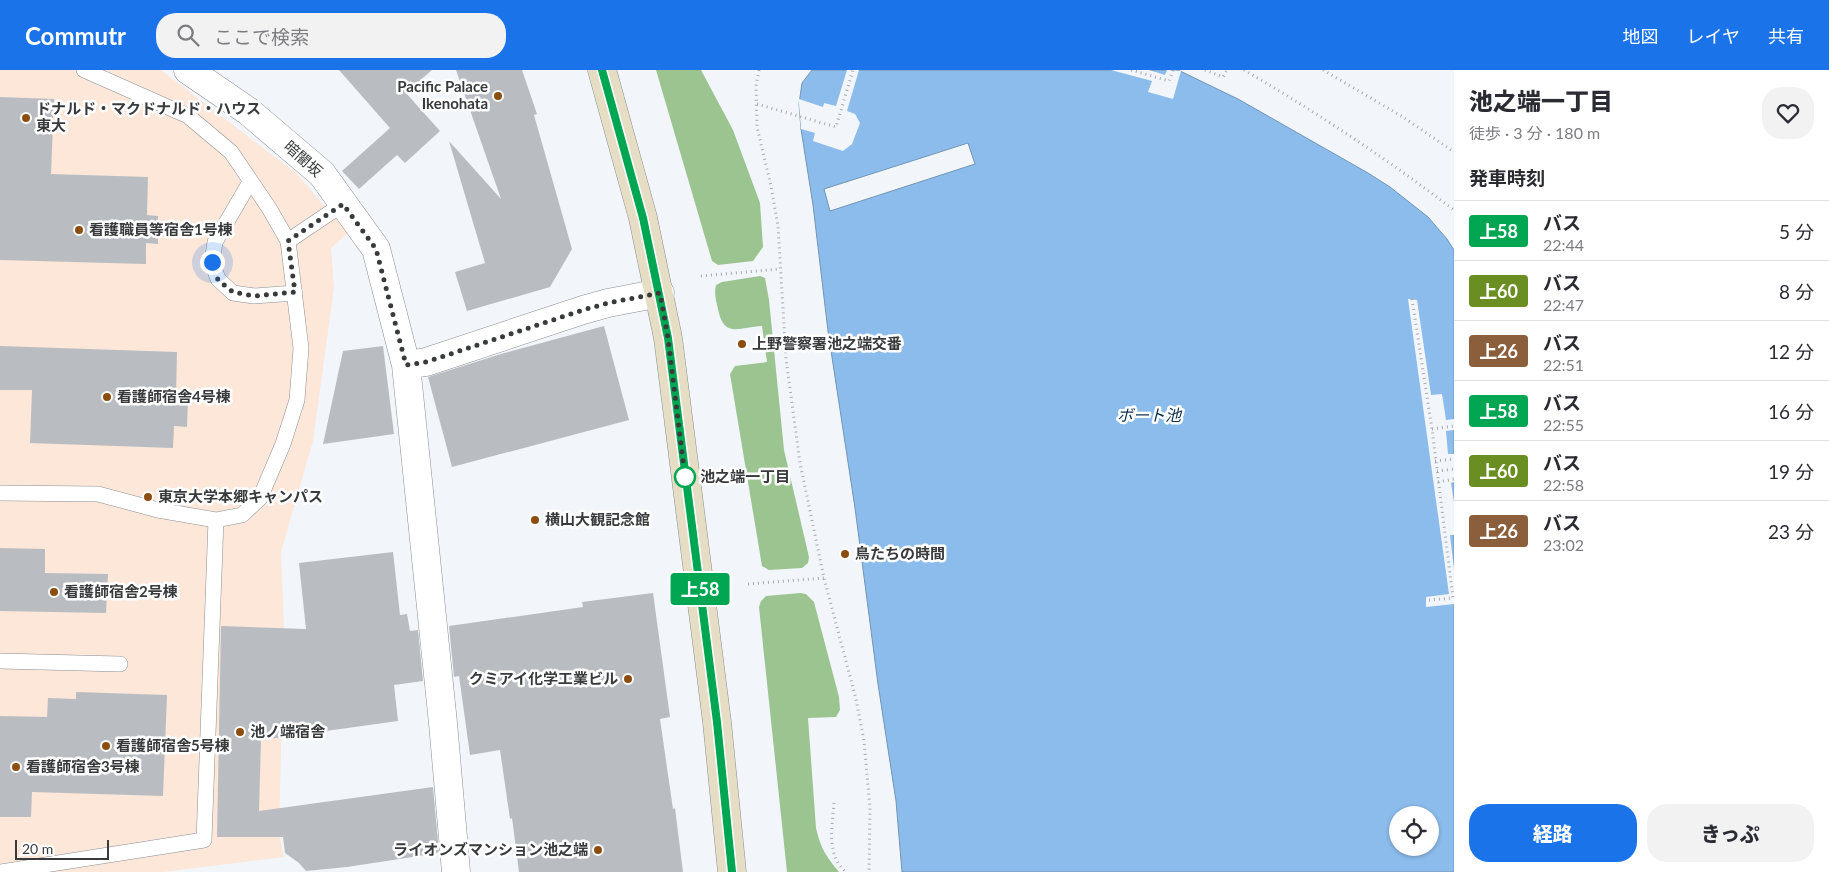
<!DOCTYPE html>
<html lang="ja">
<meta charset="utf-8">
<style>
:root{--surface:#fff;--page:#f2f2f3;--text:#2b2b33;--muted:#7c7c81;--line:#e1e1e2;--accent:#1a73e8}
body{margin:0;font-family:Lato,"Noto Sans JP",sans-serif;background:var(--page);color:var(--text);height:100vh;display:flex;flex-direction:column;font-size:19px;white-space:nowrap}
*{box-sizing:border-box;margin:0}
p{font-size:16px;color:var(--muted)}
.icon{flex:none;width:28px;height:28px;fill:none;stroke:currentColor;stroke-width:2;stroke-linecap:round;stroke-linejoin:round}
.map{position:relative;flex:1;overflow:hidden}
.side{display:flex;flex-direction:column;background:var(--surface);width:375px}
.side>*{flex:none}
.badge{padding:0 10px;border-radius:4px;font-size:18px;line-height:32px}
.fabs{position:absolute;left:1389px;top:736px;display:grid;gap:10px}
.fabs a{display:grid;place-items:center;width:50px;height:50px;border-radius:50%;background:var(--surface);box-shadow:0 1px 4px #0004;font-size:25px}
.scale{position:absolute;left:15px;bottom:12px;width:94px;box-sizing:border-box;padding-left:5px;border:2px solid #383a3b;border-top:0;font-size:14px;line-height:18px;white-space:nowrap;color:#383a3b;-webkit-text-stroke:4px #fff;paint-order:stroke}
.you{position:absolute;width:25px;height:25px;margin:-12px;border:4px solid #fff;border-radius:50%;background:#1a73e8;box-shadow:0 0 0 8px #1a73e833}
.map>.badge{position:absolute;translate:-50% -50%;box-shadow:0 0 0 2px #fff}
h2{padding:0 15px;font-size:19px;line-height:45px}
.round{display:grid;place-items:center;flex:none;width:52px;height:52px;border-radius:20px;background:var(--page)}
.summary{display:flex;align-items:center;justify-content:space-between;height:85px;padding:0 15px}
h1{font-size:24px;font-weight:800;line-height:38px}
.action{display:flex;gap:10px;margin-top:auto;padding:10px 15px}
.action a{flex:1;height:58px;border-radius:20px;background:var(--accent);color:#fff;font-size:20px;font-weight:800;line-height:58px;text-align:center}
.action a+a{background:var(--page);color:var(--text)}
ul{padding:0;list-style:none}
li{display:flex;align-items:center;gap:15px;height:60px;padding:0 15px;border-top:1px solid var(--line)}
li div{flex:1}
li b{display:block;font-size:19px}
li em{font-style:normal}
li .badge{min-width:55px;font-weight:700;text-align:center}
header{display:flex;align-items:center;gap:30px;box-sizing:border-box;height:70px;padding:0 25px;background:var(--accent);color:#fff}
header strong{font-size:24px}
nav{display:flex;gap:28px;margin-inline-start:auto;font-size:18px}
.search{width:350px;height:45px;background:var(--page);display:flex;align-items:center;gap:12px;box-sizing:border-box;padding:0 18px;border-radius:20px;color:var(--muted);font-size:19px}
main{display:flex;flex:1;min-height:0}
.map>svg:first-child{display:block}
.education{fill:#fce7d9}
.forest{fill:#9bc490}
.water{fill:#8bbceb;stroke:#7295b6;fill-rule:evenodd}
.pier{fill:#f2f6fb}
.building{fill:#b9bdc2}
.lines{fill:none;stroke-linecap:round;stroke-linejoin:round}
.lane-casing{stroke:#8a8e92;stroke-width:16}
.street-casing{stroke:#8a8e92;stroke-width:29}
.secondary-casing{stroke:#8a8e92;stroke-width:29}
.path{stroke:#a6a9ac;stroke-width:3;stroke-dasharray:1 4;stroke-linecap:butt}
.lane{stroke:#fff;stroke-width:15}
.street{stroke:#fff;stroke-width:28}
.secondary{stroke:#e5dec5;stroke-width:28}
.line-casing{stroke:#fff;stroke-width:11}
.line{stroke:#00a651;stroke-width:8}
.walk{stroke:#383a3b;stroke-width:5;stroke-dasharray:0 9}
.poi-dot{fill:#8b4d10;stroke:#fff;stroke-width:2}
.stop-dot{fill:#fff;stroke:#00a651;stroke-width:2.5}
.labels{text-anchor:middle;stroke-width:5;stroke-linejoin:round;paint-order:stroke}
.poi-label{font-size:15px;font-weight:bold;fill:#383a3b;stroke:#fff;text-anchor:start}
.street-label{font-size:15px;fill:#383a3b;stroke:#fff}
.stop-label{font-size:15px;font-weight:bold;fill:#383a3b;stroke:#fff;text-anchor:start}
.water-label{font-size:16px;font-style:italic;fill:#0b304f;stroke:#fff}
</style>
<header>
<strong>Commutr</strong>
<div class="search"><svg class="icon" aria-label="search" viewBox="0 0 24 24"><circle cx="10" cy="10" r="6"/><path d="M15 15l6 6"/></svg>ここで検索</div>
<nav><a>地図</a><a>レイヤ</a><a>共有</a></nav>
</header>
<main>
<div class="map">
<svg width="1454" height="802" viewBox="0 0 1454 802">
<rect width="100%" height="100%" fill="#f2f6fb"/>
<path class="education" d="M0,0H161L296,103L348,163L331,178L334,218L313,371L281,482L284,559L279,763L284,787L163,802H0Z"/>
<path class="forest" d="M656,0H701L733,60L760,133L763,177L753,191L718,195L712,191Z
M760,206L765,208L769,230L784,380L809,487L808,493L802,498L769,500L762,496L730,304L735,296L767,292L762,256C739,257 724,269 718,239C716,231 714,223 716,215L722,212Z
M800,523L806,524L814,532L839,627L840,640L836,647L808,648L816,758C821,779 826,786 839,802H787L759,537L761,531L766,526Z"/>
<path class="water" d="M812,0H1178L1238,29L1368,103L1390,117L1428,147L1447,169L1454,180V802H902L896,731L878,614L855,438L828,261L813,135L801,59L799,34L802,13ZM968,73L975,94L830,141L824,119ZM1398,745H1430V778H1398Z"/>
<path class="pier" d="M847,0H859L847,41L855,44L860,53L852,74L843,81L813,71L815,63L801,59L799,34V29L823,37L824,33L836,36Z
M1111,0H1149L1165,5L1167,0L1181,1L1173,29L1148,22L1152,11Z
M1408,229L1417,230L1431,325L1442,324L1446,350L1454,349V360L1446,361L1448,384H1454V412L1451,413L1454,432V465H1450L1454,499V534L1426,537V527L1449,524Z"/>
<path class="building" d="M339,0H432L406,23L440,61L405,93L397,85L359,119L342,101L390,58Z
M456,0H522L537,44L534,45L572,179L550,217L467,241L455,202L485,193L449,71L501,129Z
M0,27L54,29L51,104L148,107L147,145L158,146V174L146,173V194L0,190Z
M604,256L629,350L452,397L428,307L501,284Z
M0,276L177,282L176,327L188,328L187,357L174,356L173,378L30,373L32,320H0Z
M383,276L394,364L323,374L343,281Z
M0,478L45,479V503L108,504L106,543L0,541Z
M393,482L400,545L407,544L410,561L418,560L423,611L394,615L398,651L261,670L259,741L433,717L439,783L347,797L306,801L299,793L285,783L283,767H217L221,556L306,559L299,493Z
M653,523L670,647L660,649L673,739L675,738L683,802H519L512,748L510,749L500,680L470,685L459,606L454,607L449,556L583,537L582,532Z
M76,622L167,625L163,726L32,722L31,747H0V646L47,647L48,628L76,629Z"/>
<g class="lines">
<g class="lane-casing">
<path id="lane" d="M250,112L215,172L212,192L218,209L233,223L254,226L295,223
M288,171L343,134
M0,423L98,424L158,440L216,450L242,445L260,428L283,374L297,330L301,278L288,171L269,138L231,82L188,46L84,0
M0,591L120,594
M0,802L204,770L216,450"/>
</g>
<g class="street-casing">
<path id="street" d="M188,0L248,41L322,104L376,179L406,295L443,653L456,802
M406,295L426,292L583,240L608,233L660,223"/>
</g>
<g class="secondary-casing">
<path id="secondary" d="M602,0L643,148L668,268L717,652L732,802"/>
</g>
<path class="path" d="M759,0L756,16L757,57L771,116L778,156L786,289L800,393L824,508L856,629L864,671L870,738L869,802
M1131,0L1169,11L1173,0
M1205,0L1223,7L1227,0
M1244,0C1316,42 1387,89 1454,140
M1323,0L1403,47L1454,82
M757,34L836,57L853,0
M701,206L780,199
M1412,229L1432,359L1453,528L1429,530
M1432,359L1454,356
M1435,391L1454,389
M1437,401L1454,399
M1438,412L1454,409
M748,514L824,508
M834,733C832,757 826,785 846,802"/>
<use href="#lane" class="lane"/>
<use href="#street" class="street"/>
<use href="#secondary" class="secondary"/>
</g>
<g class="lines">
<g class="line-casing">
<path id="line" d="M602,0L643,148L668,268L717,652L732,802"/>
</g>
<use href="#line" class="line"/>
<path class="walk" d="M212,192L218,210L233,222L254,226L295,222L288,171L343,134L376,179L406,295L426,292L583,240L608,233L660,223L668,268L685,407"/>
</g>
<g class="poi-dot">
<circle cx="498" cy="26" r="5"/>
<circle cx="26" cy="48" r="5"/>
<circle cx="79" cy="160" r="5"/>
<circle cx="742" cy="274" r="5"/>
<circle cx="107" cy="327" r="5"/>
<circle cx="148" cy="427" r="5"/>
<circle cx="535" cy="450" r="5"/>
<circle cx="845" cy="484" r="5"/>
<circle cx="54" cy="522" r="5"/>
<circle cx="628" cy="609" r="5"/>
<circle cx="240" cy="662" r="5"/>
<circle cx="106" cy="676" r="5"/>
<circle cx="16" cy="697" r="5"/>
<circle cx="598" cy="780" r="5"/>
</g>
<circle class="stop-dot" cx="685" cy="407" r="10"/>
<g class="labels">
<g class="poi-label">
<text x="488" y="22" text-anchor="end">Pacific Palace<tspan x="488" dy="17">Ikenohata</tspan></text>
<text x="36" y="44">ドナルド・マクドナルド・ハウス<tspan x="36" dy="17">東大</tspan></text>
<text x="89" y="165">看護職員等宿舎1号棟</text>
<text x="752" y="279">上野警察署池之端交番</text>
<text x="117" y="332">看護師宿舎4号棟</text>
<text x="158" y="432">東京大学本郷キャンパス</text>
<text x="545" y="455">横山大観記念館</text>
<text x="855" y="489">鳥たちの時間</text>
<text x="64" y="527">看護師宿舎2号棟</text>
<text x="618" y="614" text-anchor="end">クミアイ化学工業ビル</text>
<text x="250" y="667">池ノ端宿舎</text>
<text x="116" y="681">看護師宿舎5号棟</text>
<text x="26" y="702">看護師宿舎3号棟</text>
<text x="588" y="785" text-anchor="end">ライオンズマンション池之端</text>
</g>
<g class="street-label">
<text transform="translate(303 89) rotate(42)" y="5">暗闇坂</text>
</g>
<g class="stop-label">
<text x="700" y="412">池之端一丁目</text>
</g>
<g class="water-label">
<text x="1149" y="351">ボート池</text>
</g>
</g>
</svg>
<div class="fabs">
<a><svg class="icon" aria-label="locate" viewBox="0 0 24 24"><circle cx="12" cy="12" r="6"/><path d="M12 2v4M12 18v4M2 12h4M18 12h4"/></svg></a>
</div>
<div class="scale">20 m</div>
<div class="you" style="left:212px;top:192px"></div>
<b class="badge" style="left:700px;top:519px;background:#00a651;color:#fff">上58</b>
</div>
<section class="side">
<div class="summary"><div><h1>池之端一丁目</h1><p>徒歩 · 3 分 · 180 m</p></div><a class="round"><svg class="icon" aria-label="heart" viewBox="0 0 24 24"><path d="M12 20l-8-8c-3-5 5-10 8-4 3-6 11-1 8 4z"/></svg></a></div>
<h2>発車時刻</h2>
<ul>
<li><span class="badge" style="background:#00a651;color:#fff">上58</span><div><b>バス</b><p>22:44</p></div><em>5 分</em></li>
<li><span class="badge" style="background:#6b8e23;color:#fff">上60</span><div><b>バス</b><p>22:47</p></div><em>8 分</em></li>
<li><span class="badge" style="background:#8b5e3c;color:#fff">上26</span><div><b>バス</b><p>22:51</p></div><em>12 分</em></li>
<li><span class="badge" style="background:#00a651;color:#fff">上58</span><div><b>バス</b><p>22:55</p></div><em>16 分</em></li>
<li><span class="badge" style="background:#6b8e23;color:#fff">上60</span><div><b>バス</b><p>22:58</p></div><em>19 分</em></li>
<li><span class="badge" style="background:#8b5e3c;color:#fff">上26</span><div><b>バス</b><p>23:02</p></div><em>23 分</em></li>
</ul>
<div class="action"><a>経路</a><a>きっぷ</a></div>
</section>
</main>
